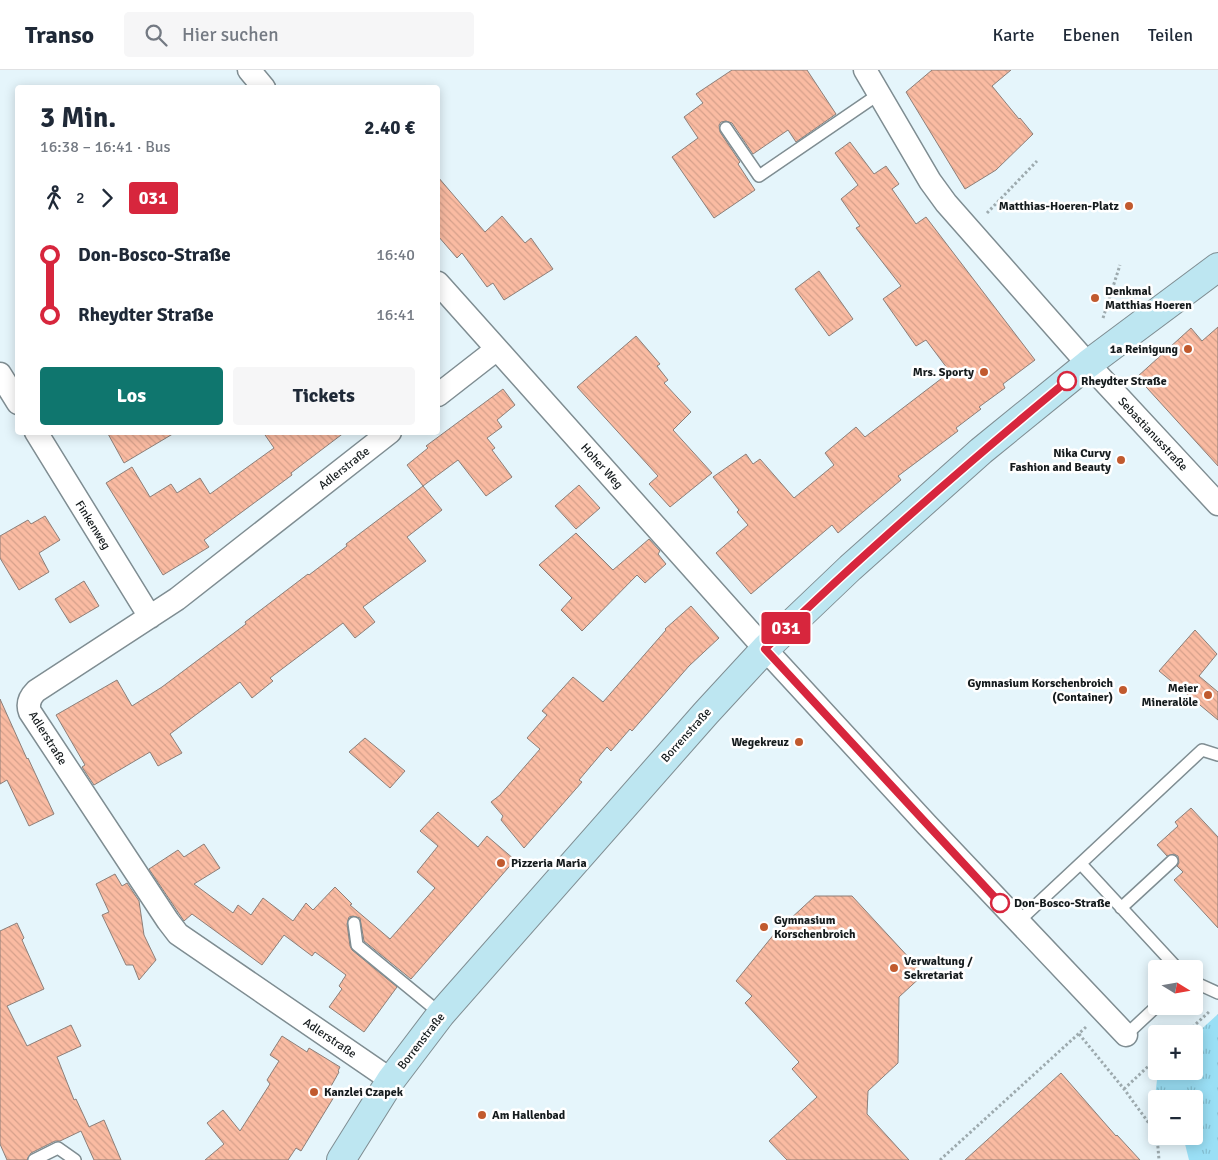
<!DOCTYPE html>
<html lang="de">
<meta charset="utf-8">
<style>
:root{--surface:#fff;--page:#f6f6f7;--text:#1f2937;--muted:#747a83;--line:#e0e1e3;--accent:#0f766e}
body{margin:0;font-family:Signika,sans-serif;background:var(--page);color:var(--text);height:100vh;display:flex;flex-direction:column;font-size:19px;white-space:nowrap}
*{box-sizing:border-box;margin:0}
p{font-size:16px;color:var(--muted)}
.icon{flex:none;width:28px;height:28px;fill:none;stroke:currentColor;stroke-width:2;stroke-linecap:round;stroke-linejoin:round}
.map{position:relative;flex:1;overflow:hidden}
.sheet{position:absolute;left:15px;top:15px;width:425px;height:350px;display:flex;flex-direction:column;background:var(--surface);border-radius:5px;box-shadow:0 2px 12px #0003}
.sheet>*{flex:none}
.badge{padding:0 10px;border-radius:4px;font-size:18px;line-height:32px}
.needle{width:32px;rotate:101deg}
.controls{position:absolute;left:1148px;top:890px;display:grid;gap:10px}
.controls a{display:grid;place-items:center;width:55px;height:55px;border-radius:5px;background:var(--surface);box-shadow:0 2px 12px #0003;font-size:25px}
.map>.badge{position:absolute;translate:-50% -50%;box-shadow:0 0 0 2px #fff}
.legs{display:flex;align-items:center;gap:8px;height:55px;padding:0 25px;font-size:16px}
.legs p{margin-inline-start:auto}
.headline{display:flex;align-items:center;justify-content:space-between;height:85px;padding:0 25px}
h1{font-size:28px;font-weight:700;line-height:38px}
.primary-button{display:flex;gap:10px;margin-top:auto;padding:10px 25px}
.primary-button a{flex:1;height:58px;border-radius:5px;background:var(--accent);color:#fff;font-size:20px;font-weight:700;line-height:58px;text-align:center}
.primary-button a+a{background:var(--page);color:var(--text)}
ul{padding:0 25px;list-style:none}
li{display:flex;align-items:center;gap:18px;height:60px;font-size:19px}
li i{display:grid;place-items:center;width:8px;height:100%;margin:0 6px;background:currentColor}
li i::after{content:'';width:12px;height:12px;margin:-6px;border:4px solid;border-radius:50%;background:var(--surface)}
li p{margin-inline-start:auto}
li:first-child i{background:linear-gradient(#0000 50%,currentColor 0)}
li:last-child i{background:linear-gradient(currentColor 50%,#0000 0)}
header{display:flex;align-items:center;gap:30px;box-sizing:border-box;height:70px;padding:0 25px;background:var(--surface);border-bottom:1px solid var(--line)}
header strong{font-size:24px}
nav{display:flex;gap:28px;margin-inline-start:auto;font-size:18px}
.search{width:350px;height:45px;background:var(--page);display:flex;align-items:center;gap:12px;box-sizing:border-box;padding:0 18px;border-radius:5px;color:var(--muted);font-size:19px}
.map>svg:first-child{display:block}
.grass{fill:url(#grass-tufts)}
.building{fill:url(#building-back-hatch);stroke:#8c7f79}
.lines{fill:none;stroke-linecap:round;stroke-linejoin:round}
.lane-casing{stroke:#7f8d92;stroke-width:14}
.street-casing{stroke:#7f8d92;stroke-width:25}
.secondary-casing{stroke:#7f8d92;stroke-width:30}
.path{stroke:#9daaae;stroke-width:3;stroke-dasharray:2.5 2.5;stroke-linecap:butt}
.lane{stroke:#fff;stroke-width:11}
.street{stroke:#fff;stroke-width:22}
.secondary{stroke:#bde6f1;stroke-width:28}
.line-1-casing{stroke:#fff;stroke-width:11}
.line-1{stroke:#d7263d;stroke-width:8}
.poi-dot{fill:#c15a2e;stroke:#fff;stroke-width:2}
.stop-1-dot{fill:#fff;stroke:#d7263d;stroke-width:2.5}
.labels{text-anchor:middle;stroke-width:5;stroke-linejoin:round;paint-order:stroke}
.poi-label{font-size:12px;font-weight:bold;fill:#151b1d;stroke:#fff;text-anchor:end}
.stop-label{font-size:12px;font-weight:bold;fill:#151b1d;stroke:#fff;text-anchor:start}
.street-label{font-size:12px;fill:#151b1d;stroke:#fff}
</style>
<header>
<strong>Transo</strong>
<div class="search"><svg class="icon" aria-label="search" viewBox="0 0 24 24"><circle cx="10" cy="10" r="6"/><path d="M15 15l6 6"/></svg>Hier suchen</div>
<nav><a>Karte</a><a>Ebenen</a><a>Teilen</a></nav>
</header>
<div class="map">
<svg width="1218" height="1090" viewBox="0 0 1218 1090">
<defs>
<pattern id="grass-tufts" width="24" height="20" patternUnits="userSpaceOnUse" patternTransform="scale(1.25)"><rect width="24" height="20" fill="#9adff5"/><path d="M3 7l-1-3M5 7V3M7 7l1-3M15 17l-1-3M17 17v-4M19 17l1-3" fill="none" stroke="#84bfd2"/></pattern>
<pattern id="building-back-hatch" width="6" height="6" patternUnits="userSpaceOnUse" patternTransform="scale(1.25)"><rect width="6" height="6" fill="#fabba2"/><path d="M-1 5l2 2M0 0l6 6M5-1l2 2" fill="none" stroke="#d5a08b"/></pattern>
</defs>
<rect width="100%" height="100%" fill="#e5f5fb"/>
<path class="grass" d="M1218,944V1090H1189L1184,1070L1180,1066H1194V1029H1156V1038L1154,1036L1158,1001H1194V966Z"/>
<path class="building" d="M732,0H807L836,44L796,72L788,60L753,84L732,53L726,51L721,52L719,55L720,62L740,92L738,94L755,120L714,148L672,87L698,68L684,47L703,33L696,24Z
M932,0H1011L992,16L1019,49L1020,48L1033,64L996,100L965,119L906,22Z
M850,72L874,104L886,96L899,114L892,119L916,154L926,147L1035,290L1003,314L1005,318L979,337L981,339L956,358L958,361L898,406L901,410L838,463L832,455L751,524L716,483L748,455L737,442L739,440L713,407L746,384L753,394L760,389L794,428L834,395L825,383L856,357L865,367L950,302L926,270L916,276L883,229L901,216L856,158L860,156L841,129L858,115L835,83Z
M438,107L485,162L502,146L525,173L531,168L553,199L504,230L493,213L487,217L462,183L457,188L438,166Z
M819,201L853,249L829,266L795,219Z
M1218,257V396L1137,307L1191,258L1202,271Z
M636,266L660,294L657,296L668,310L664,313L691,342L673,360L712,403L670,437L649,414L658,406L577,317Z
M503,319L515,335L497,350L502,357L487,368L495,378L492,380L512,407L486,426L458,390L423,416L442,440L407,467L426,491L363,537L375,552L355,568L343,553L270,608L273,611L252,628L240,612L170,664L182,683L158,696L150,682L94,715L82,697L85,695L56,645L117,610L132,636L162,617L246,554L245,552L308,504L309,505L347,476L346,474L423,416L407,395L428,378L426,376Z
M107,362H176L124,393Z
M263,362H345L291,403L292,405L204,470L209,477L163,505L106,413L132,397L150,427L171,414L177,423L200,408L210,424L274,378Z
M579,415L600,438L576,459L555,436Z
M45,446L60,470L39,483L49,502L19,520L0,488V466L28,450L31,454Z
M576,463L613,500L649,469L660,481L658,484L666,494L645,513L637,505L582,561L561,540L572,528L539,495Z
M84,511L99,536L70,553L55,529Z
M691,536L719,568L689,596L632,661L630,659L611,681L607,677L579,710L582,712L524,778L501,750L503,746L491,732L500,725L540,679L527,668L547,645L542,641L573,607L603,632L666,560L665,559Z
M1195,560L1217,584L1199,606L1218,622V650L1159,601Z
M0,629L27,689L28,688L54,744L29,756L7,710L0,714Z
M365,668L405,701L390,718L349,682Z
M1191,738L1218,767V858L1174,810L1183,802L1177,796L1179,793L1178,786L1174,784L1167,786L1157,775L1178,756L1175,752Z
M438,742L478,777L487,766L515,790L411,909L364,871L360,848L353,846L349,847L347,854L350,876L352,880L397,917L364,962L329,937L342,919L339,916L346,905L315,882L312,886L284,865L262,895L192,844L184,851L149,799L178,780L184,787L204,774L220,798L194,814L233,843L238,835L251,845L263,828L293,851L306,833L313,840L335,817L352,834L350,835L390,869L435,818L417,802L438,776L420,761Z
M115,804L122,816L127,813L139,831L144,865L156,890L139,910L133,895H126L102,845L109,842L96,814Z
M815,826H852L924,904L899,927L898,993L868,1021L867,1044L909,1090H787L769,1071L817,1027L792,999L799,992L745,933L752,926L736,911L775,863Z
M17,853L24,868L22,870L44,919L7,936L27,976L71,955L81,976L57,987L74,1030L76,1029L89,1057L104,1050L121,1090H94L81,1061L60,1071H55L31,1083L27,1090H7L0,1074V861Z
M282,966L307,982L309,978L340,997L338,1001L339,1002L330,1018L337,1022L301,1081L296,1078L288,1090H205L224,1074L207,1053L223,1040L240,1061L270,1014L267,1010L279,991L270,985Z
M1061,1003L1116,1066L1117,1065L1140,1090H965Z"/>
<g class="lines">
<g class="lane-casing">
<path id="lane" d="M726,58L759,106L879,24
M1081,794L1178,899
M1121,838L1172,791
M1018,852L1202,680L1218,685
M354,853L357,875L441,944
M1194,912L1218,923
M1126,965L1157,936
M34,1090L58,1078L75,1090"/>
</g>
<g class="street-casing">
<path id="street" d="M249,0L264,18
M865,0L930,111L946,133L1088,294L1218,434
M438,213L765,579L927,755L1126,965
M0,304L18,333
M438,325L497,279
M36,362L150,547
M390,362L177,529L36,621C30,627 27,634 30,642L168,851L178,864L391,1010"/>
</g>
<g class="secondary-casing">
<path id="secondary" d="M341,1090L391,1010L441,944L706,643L765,579L850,498L981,381L1088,294L1218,197"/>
</g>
<path class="path" d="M987,143L1037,91
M1103,248L1120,195
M1079,964L1124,1019L1156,1063
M1185,964L1210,941
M1124,1019L1156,989
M1157,1066L1159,1090
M940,1090L1086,957"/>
<use href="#lane" class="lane"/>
<use href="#street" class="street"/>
<use href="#secondary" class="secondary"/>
</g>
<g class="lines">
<g class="line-1-casing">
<path id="line-1" d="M1000,833L765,579C862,484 963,397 1067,311"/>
</g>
<use href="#line-1" class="line-1"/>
</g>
<g class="poi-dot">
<circle cx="1129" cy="136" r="5"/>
<circle cx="1095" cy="228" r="5"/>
<circle cx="1188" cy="279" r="5"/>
<circle cx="984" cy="302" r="5"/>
<circle cx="1121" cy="390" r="5"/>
<circle cx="1123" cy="620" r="5"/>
<circle cx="1208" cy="625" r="5"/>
<circle cx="799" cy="672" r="5"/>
<circle cx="501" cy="793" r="5"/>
<circle cx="764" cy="857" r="5"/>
<circle cx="894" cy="898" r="5"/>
<circle cx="314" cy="1022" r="5"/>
<circle cx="482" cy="1045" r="5"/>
</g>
<g class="stop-1-dot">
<circle cx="1067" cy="311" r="9"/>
<circle cx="1000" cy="833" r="9"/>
</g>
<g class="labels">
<g class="poi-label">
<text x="1119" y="140">Matthias-Hoeren-Platz</text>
<text x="1105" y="225" text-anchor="start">Denkmal<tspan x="1105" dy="14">Matthias Hoeren</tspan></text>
<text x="1178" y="283">1a Reinigung</text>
<text x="974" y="306">Mrs. Sporty</text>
<text x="1111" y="387">Nika Curvy<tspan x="1111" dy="14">Fashion and Beauty</tspan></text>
<text x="1113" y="617">Gymnasium Korschenbroich<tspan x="1113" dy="14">(Container)</tspan></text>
<text x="1198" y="622">Meier<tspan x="1198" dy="14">Mineralöle</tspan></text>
<text x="789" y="676">Wegekreuz</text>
<text x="511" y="797" text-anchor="start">Pizzeria Maria</text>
<text x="774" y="854" text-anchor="start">Gymnasium<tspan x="774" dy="14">Korschenbroich</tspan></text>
<text x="904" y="895" text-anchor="start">Verwaltung /<tspan x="904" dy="14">Sekretariat</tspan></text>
<text x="324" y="1026" text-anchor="start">Kanzlei Czapek</text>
<text x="492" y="1049" text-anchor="start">Am Hallenbad</text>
</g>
<g class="stop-label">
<text x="1081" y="315">Rheydter Straße</text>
<text x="1014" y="837">Don-Bosco-Straße</text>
</g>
<g class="street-label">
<text transform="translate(1153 364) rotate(47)" y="4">Sebastianusstraße</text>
<text transform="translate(602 396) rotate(48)" y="4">Hoher Weg</text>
<text transform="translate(344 398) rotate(-38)" y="4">Adlerstraße</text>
<text transform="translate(93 455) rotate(58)" y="4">Finkenweg</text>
<text transform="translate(686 665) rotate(-48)" y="4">Borrenstraße</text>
<text transform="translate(48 668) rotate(58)" y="4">Adlerstraße</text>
<text transform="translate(330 968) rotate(34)" y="4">Adlerstraße</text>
<text transform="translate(421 971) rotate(-52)" y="4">Borrenstraße</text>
</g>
</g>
</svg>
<div class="controls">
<a><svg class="needle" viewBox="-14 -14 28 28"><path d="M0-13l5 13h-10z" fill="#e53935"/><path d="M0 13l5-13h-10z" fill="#747a83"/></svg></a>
<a>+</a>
<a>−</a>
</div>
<b class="badge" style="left:786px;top:558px;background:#d7263d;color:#fff">031</b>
<section class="sheet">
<div class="headline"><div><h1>3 Min.</h1><p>16:38 – 16:41 · Bus</p></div><b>2.40 €</b></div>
<div class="legs"><svg class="icon" aria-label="walk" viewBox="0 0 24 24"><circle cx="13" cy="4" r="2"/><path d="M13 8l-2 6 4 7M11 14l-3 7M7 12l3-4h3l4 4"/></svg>2<svg class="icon" aria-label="forward" viewBox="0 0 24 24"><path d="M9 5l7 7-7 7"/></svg><b class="badge" style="background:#d7263d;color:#fff">031</b></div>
<ul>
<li><i style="color:#d7263d"></i><b>Don-Bosco-Straße</b><p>16:40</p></li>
<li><i style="color:#d7263d"></i><b>Rheydter Straße</b><p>16:41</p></li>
</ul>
<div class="primary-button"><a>Los</a><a>Tickets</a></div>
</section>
</div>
